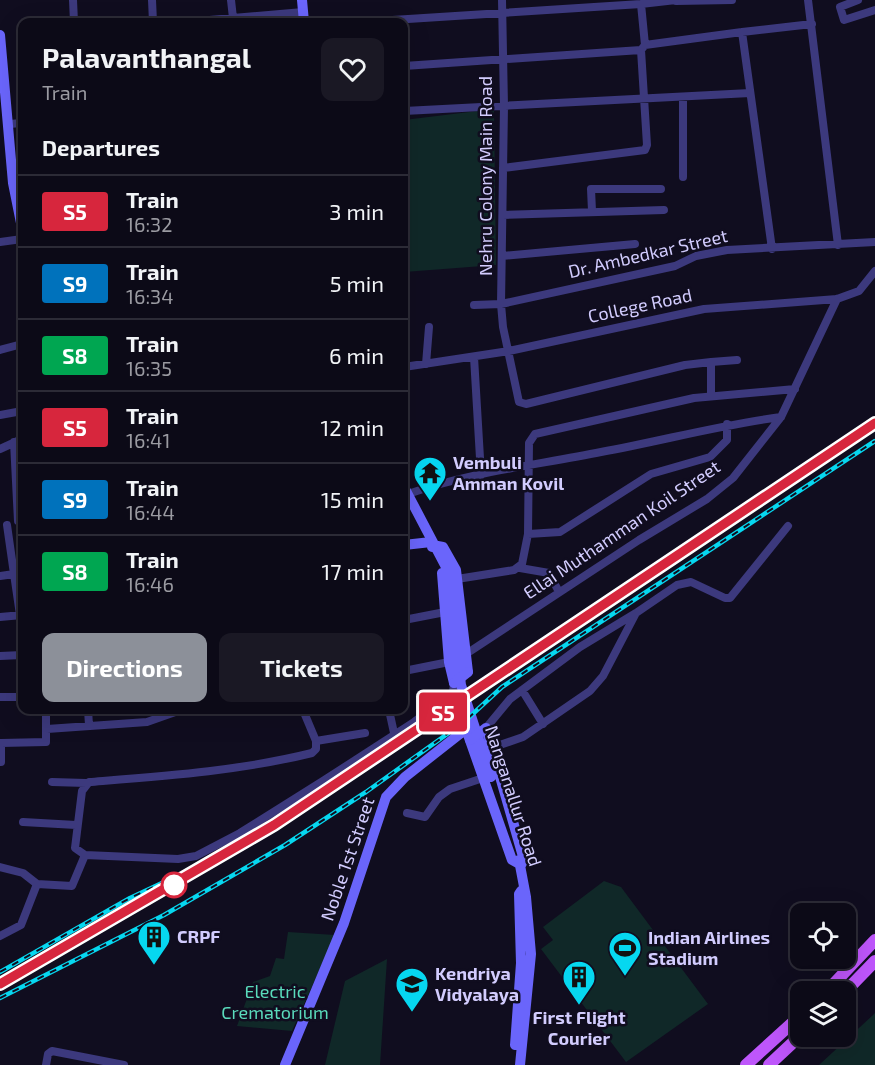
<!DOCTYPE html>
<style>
:root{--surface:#0c0a17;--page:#1a1824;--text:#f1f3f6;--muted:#9a9aa1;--line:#2c2b36;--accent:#8c9099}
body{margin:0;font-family:"Exo 2",sans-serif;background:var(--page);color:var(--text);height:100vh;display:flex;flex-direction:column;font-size:22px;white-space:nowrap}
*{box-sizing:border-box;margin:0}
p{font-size:20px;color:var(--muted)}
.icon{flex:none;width:33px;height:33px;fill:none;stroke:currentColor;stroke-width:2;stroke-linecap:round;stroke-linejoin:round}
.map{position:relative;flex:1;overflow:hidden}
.drawer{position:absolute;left:18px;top:18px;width:390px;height:696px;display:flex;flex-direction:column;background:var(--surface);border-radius:12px;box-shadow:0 6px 24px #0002,0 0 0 2px var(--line)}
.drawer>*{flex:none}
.badge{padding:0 12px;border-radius:4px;font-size:21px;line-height:39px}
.controls{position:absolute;left:790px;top:903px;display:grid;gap:12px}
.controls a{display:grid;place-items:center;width:66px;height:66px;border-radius:12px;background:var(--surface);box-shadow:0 6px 24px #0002,0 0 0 2px var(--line);font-size:30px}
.map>.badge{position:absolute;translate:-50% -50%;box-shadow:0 0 0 3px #fff}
h2{padding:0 24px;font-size:22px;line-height:54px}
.round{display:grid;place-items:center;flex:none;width:63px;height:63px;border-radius:12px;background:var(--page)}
.head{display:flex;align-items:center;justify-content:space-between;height:102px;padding:0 24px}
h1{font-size:28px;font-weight:700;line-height:45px}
.primary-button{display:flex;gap:12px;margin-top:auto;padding:12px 24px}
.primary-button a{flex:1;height:69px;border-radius:12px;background:var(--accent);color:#fff;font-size:24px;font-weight:700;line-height:69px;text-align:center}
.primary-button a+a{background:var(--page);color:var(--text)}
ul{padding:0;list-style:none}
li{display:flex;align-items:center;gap:18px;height:72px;padding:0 24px;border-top:2px solid var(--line)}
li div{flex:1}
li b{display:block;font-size:22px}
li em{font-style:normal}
li .badge{min-width:66px;font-weight:700;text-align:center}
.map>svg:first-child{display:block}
.green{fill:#102828}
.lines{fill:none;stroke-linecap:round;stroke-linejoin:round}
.street{stroke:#3c397d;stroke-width:8}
.secondary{stroke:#6a65fb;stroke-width:10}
.primary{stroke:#be56fb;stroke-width:12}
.rail-casing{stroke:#06d7f0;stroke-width:4.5}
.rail{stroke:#100d1f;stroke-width:2;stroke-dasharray:7;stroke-linecap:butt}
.secondary-bridge{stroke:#6a65fb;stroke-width:10}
.line-casing{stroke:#fff;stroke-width:14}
.line{stroke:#d7263d;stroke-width:9}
.stop-dot{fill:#fff;stroke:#d7263d;stroke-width:3}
.labels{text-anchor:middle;stroke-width:5;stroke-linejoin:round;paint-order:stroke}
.street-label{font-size:18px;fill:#d2ccfe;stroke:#100d1f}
.poi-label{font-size:18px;font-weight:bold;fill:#d2ccfe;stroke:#100d1f;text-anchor:start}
.park-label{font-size:18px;fill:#5adbbc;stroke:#100d1f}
</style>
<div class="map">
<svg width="875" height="1065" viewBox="0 0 875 1065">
<rect width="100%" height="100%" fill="#100d1f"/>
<path class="green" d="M494,109L496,265L404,272V120Z
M604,881L621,887L708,1004L626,1062L541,949L553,940L543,927Z
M288,932L335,935L292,1031L237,1026L253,982L270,976L276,958L284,959Z
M387,959L380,1065H325L345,981Z
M875,1013V1065H819L873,1015Z"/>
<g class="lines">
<path class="street" d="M73,0L74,22
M152,0L153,22
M231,0L233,18
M502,0L504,106L501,304L503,327L519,402L526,404L685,365L711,362V396
M808,0L838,245
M858,0L840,7L844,20L875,10
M676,1L732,0
M641,4L676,0
M186,22L303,12
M361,22L641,4L645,45L641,50L647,145L645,150L503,168
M645,45L742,32
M404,66L641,50
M404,111L750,93
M9,124L22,123
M683,177V97
M592,211L591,189H661
M503,215L664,210
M0,242L22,239
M772,249L742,32L812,24
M502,256L635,244
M474,305L501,304L675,266L696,256L727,250L875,242
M0,350L22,344
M474,357L481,475
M711,362L737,360
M426,364L429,327
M404,367L509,351L704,309L837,299L859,291L875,271
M0,415L22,411
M14,442L18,521
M0,449L22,439
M408,494C470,472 537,465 601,452C662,441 719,425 781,417
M528,534L560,532L651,474L710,457L727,440V424
M520,568L549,573L559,592
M14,574L20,615
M0,576L14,574L7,525
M457,579L514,570L522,564L528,534L529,443L535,434L694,398L795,389
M0,617L22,615
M404,620L445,612
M466,654L639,540L707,499L733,478L781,417L837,299
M0,656L22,655
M404,671L449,662
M522,690L543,724
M0,697H22
M88,710L89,725
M303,710L316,741
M389,710L394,733
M486,728L510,699L580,647L636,613
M47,729L147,722L181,710
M365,733L316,741V749L312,753C239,771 165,776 89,782L82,791L75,848L85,855L178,859L196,856L240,833L323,781L414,722L453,693L454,683
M491,748L523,737L590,691L603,676L636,613L677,585L691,582L725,598H730L788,526
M1,762V743L46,742V710
M52,782L86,783
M407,813L425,817L439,797L450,789L483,778
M23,822L76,825
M0,867L23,873L37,884L72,886L85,855
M0,936L21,925L37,884
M46,1065L48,1054L52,1051L124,1065"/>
<path class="secondary" d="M302,0L304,22
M0,35L13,183L22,228
M404,487L447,569L461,685L491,777
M404,545L431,542
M432,547V545L443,547L456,570L468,672
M442,573L449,662L454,683
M519,860L526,897L531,954L520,1065
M515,1045L521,963L519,894L521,891
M285,1065L344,923L386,797L405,777L466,729L512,860L521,865L524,860L486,728L481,732"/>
<path class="primary" d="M826,992L875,940
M845,992L875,961
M746,1065L801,1015
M769,1065L801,1035"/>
<g class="rail-casing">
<path id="rail" d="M0,972L130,898L164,882
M0,984L274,825L875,423
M0,998L164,915L285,845L366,792L464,722L502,687L875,441"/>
</g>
<use href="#rail" class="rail"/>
<path class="secondary-bridge" d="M454,683L468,672
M470,740L481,732"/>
</g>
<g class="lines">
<g class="line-casing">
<path id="line" d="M0,984L274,825L875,423"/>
</g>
<use href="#line" class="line"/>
</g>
<defs>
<g id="temple-pin" transform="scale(1.725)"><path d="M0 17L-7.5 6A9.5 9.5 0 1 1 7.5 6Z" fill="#06d7f0" stroke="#100d1f"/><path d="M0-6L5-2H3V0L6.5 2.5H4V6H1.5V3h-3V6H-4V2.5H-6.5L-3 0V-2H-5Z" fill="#111"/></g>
<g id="building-pin" transform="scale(1.725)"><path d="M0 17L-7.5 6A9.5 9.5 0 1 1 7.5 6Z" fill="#06d7f0" stroke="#100d1f"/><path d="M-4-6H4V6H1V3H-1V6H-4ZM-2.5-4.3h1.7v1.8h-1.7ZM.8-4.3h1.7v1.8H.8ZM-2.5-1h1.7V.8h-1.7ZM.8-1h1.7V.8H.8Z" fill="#111"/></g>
<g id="stadium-pin" transform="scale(1.725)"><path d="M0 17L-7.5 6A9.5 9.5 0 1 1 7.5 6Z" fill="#06d7f0" stroke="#100d1f"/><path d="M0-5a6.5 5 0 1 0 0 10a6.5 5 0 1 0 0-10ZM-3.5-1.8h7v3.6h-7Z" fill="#111"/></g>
<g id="school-pin" transform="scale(1.725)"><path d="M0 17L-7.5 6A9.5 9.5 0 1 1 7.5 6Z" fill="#06d7f0" stroke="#100d1f"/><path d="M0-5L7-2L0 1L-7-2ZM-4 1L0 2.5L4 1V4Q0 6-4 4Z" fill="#111"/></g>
</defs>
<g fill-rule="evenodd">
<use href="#temple-pin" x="430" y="473"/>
<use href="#building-pin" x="154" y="937"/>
<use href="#stadium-pin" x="625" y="948"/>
<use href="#building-pin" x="579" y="977"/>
<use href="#school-pin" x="412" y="984"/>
</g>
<circle class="stop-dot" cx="174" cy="885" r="12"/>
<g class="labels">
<g class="street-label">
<text transform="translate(486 176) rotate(-90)" y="6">Nehru Colony Main Road</text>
<text transform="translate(648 254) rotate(-13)" y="6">Dr. Ambedkar Street</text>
<text transform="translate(640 306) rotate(-12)" y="6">College Road</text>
<text transform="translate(622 530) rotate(-34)" y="6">Ellai Muthamman Koil Street</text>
<text transform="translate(513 796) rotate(72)" y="6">Nanganallur Road</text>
<text transform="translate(348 859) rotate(-71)" y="6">Noble 1st Street</text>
</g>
<g class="poi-label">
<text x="453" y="469">Vembuli<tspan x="453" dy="21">Amman Kovil</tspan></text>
<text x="177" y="943">CRPF</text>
<text x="648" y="944">Indian Airlines<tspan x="648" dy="21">Stadium</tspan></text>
<text x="435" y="980">Kendriya<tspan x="435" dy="21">Vidyalaya</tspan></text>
<text x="579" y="1024" text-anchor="middle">First Flight<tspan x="579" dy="21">Courier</tspan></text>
</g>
<g class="park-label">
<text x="275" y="998">Electric<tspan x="275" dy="21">Crematorium</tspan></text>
</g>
</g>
</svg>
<div class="controls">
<a><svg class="icon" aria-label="locate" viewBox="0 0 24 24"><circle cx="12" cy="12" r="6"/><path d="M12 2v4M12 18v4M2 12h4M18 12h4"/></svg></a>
<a><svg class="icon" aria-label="layers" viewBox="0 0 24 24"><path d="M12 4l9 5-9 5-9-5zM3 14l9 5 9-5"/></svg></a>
</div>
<b class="badge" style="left:443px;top:712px;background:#d7263d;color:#fff">S5</b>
<section class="drawer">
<div class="head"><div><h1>Palavanthangal</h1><p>Train</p></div><a class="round"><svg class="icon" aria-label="heart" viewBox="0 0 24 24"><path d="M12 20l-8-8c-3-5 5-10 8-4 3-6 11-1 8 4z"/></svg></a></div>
<h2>Departures</h2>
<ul>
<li><span class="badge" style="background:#d7263d;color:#fff">S5</span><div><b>Train</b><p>16:32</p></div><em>3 min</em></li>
<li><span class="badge" style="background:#0072bc;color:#fff">S9</span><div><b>Train</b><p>16:34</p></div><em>5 min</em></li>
<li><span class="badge" style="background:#00a651;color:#fff">S8</span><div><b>Train</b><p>16:35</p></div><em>6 min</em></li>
<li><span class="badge" style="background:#d7263d;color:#fff">S5</span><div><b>Train</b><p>16:41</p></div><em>12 min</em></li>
<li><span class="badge" style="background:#0072bc;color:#fff">S9</span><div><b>Train</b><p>16:44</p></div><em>15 min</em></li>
<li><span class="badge" style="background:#00a651;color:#fff">S8</span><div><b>Train</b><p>16:46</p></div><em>17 min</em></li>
</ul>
<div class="primary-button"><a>Directions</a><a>Tickets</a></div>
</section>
</div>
